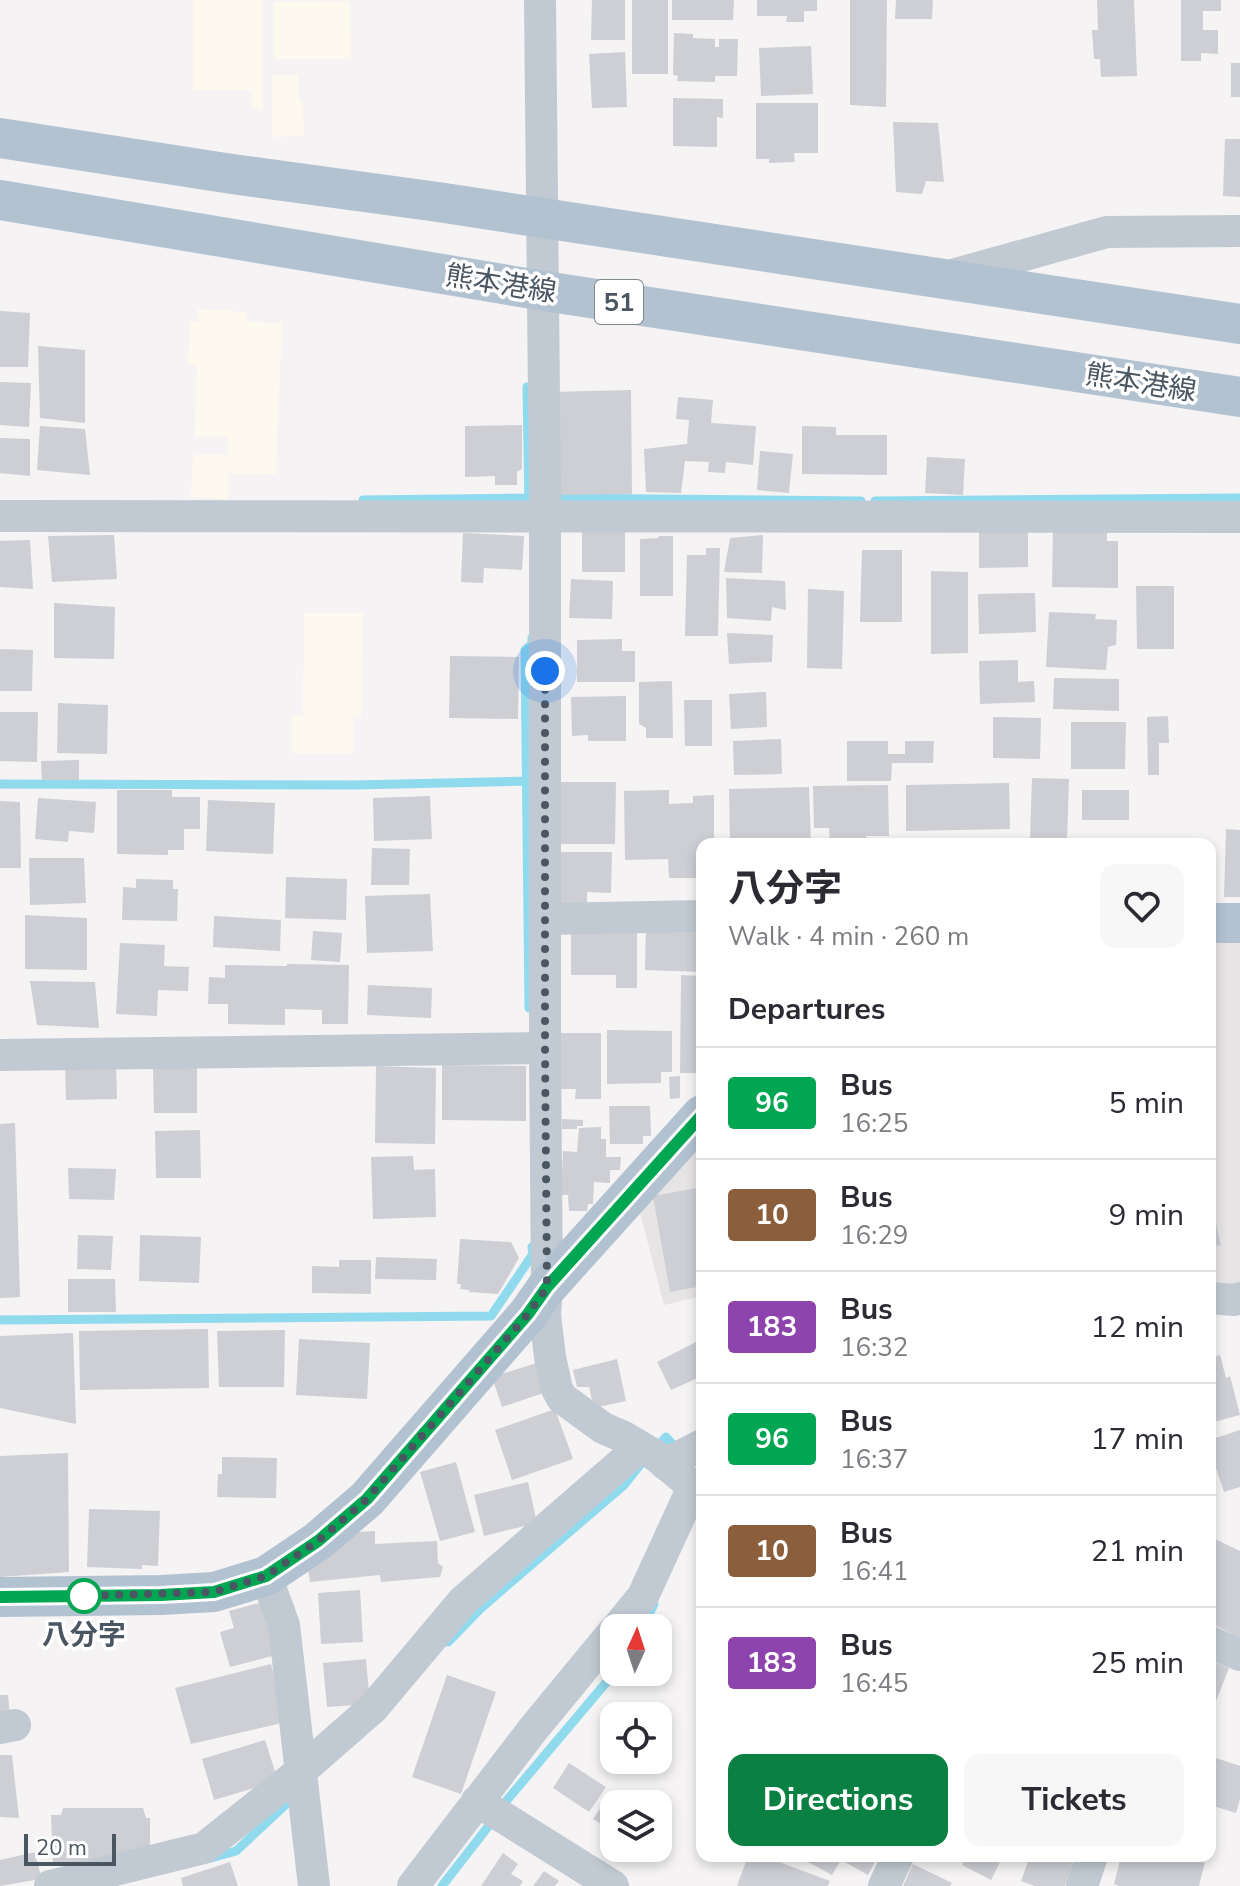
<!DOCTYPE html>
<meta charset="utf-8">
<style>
:root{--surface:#fff;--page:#f7f7f7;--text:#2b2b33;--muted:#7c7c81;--line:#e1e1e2;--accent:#0b8043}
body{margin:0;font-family:"Nunito Sans","Noto Sans JP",sans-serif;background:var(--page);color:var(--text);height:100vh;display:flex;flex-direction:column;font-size:30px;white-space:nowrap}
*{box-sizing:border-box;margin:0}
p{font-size:26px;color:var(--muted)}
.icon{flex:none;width:44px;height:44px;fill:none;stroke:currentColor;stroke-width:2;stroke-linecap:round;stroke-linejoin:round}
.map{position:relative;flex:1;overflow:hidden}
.panel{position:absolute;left:696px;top:838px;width:520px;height:1024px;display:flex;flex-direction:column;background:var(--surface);border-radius:16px;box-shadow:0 4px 12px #0003}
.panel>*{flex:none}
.badge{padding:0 16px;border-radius:6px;font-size:28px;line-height:52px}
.needle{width:52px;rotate:3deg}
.fabs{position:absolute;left:600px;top:1614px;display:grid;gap:16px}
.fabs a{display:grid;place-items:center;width:72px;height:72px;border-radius:16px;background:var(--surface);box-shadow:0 4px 12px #0003;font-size:40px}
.scale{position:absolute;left:24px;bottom:20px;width:92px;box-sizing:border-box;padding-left:8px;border:4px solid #4a5661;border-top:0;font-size:22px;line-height:28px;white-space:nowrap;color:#4a5661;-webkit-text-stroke:6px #fff;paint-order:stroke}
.you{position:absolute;width:40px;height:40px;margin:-20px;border:6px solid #fff;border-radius:50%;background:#1a73e8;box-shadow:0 0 0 12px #1a73e833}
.map>.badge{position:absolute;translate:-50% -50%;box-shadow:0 0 0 4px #fff}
h2{padding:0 32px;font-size:30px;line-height:72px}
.round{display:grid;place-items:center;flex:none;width:84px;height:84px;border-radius:16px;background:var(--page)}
.headline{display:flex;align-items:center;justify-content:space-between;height:136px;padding:0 32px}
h1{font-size:38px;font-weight:700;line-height:60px}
.action{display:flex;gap:16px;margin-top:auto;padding:16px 32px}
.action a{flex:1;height:92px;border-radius:16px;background:var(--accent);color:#fff;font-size:32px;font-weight:700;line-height:92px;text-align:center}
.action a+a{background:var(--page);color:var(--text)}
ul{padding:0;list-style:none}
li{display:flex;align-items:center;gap:24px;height:112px;padding:0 32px;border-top:2px solid var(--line)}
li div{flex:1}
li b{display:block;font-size:30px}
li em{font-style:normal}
li .badge{min-width:88px;font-weight:700;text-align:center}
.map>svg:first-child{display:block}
.commercial{fill:#fdf9ef}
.education{fill:#e6e4e5}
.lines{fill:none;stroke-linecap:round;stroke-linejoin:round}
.stream{stroke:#90daee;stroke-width:9}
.building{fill:#cdcfd5}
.minor{stroke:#c1cad2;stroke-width:32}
.major{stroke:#b3c2d1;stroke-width:40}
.line-casing{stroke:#fff;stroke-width:18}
.line{stroke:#00a651;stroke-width:12}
.walk{stroke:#4a5661;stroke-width:8;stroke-dasharray:0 14.4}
.stop-dot{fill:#fff;stroke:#00a651;stroke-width:4}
.labels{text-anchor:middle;stroke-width:7;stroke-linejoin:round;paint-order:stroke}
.shield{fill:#fff;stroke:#808990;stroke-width:2}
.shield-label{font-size:26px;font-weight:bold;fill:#4a5661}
.street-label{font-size:28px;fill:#4a5661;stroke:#fff}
.stop-label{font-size:28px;font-weight:bold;fill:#4a5661;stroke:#fff}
</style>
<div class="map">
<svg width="1240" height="1886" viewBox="0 0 1240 1886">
<rect width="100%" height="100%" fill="#f5f3f3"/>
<path class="commercial" d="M193,0H263V109H252L251,90H193Z
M350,1L351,59H274V2Z
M272,75H298L299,102H303L304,136L272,137Z
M198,309L247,312V322L282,323L276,474L229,473L227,499L191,497L193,455H228V437L194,436L197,367L188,364L190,322H198Z
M304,613H363L361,717H353V753H292V716L303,715Z"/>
<path class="education" d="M1240,940V1285H1210V941Z
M702,1133V1296L664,1305L639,1209Z"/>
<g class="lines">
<path class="stream" d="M527,387L529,507
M551,498L861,501
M363,500L533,498
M875,501L1240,498
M0,784L354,785L527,781
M529,1008L525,650L532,644V638
M0,1320L491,1316L533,1254L532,1247
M656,1448L666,1437L678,1450
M642,1628L654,1604
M448,1642L480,1609L624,1485L640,1465
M211,1858L236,1851L297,1794
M442,1886L494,1819L507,1800L615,1672"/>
</g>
<path class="building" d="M592,0H625V40H591Z
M632,0H668V74H632Z
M672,0H734L733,20H672Z
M757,0H817V11H804V22H786L787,16H757Z
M850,0H887L886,107L850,105Z
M896,0H933L932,19H895Z
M1097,0H1134L1137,76L1101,77L1100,59H1094L1092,30H1098Z
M1181,0H1221V11H1203V30H1218V54L1201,53V61H1181Z
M674,33L693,34V38L715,39V47H719V39H738L737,76H715V82L677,81L678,76L673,75Z
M811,46L813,94L761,96L759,48Z
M625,52L627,107L592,108L589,54Z
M1231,63H1240V97H1231Z
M673,98L723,99V118L717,117V147L673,146Z
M756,103H818V153H794L795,162L769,163V159H756Z
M893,122L938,123L944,182L926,181L922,194L896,192Z
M1225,139H1240V197L1223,196Z
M0,311L30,313L28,367H0Z
M38,346L85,350V423L40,418Z
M0,382L31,383L29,427L0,425Z
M631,390L632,494L552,495L551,392Z
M678,397L713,400L711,423L756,426L753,465L726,462L725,473L708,472L709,462L685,461L681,493L646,492L644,449L687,444L689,420L676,419Z
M522,425V469L517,472V485H495V476L465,477V426Z
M40,426L85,429L90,475L37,470Z
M802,426L836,427V435H887V475L802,474Z
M0,438L30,439V476L0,473Z
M760,451L793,454L789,493L757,490Z
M927,457L965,459L963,495L925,493Z
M1053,527L1107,528V541H1118V588L1052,587Z
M582,529H625V572H582Z
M979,530H1028V567L979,568Z
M463,533L524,536L522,570L484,568L483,583L461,582Z
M114,535L117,579L52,582L48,536Z
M763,535L762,573L724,572L730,538Z
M659,536H673V596H640V539L658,538Z
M30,540L33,589L0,587V541Z
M706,548H720L718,636H685L687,555H706Z
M862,550H902V622H860Z
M931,571L968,572V653L931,654Z
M726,578L785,581L786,610L772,607L771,621L727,618Z
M571,579L613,581L612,619L569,618Z
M1136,586H1174V649H1137Z
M808,589L844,591L842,669L807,668Z
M1035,593L1036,632L979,634L978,594Z
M54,603L115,607L114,659L54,658Z
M1049,612L1096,614L1095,619L1117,620L1116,645L1108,647L1106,670L1046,667Z
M727,633L773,635L772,662L729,664Z
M622,639V651H635V682H577V640Z
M0,649L33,650L32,691H0Z
M450,656L519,657L518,719L449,718Z
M1018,660V682L1034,681L1035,702L980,704L979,661Z
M1054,678L1119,679V711L1053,709Z
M672,681L673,738H646V728L639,724V682Z
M766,692L767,727L731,729L729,694Z
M626,696V741H588V735L572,736L571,697Z
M684,700H712V746H685Z
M58,703L108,705L107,754L57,753Z
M0,712H38L37,762L0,761Z
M1168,716L1169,743H1159V775H1148L1147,717Z
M993,717L1041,718L1040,759L993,758Z
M1071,722H1126L1125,769H1071Z
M781,739L782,774L734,775L733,741Z
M847,741H888V754H905V741H934L933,763H892L891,781H847Z
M79,760V780H42L41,761Z
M1032,778L1069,779L1067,841L1030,839Z
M558,782H616L615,844H558Z
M1009,783L1010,829L906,831V785Z
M888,785L889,836H866V844H830L829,828H814L813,786Z
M809,787L811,844H730L729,789Z
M117,790H172V797H200V829H184V850H168V855L117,854Z
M669,790V804L693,803V796L714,795V844H702V878H669L668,859L625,860L624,791Z
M1082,790H1129V820H1082Z
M430,796L432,839L374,841L373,798Z
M38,798L96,802L94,833L69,831L68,842L35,839Z
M208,800L275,803L273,854L206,851Z
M0,801L20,802L21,868H0Z
M1226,829L1240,830V897H1224Z
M372,848L410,849L409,885H371Z
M561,852H612L611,893L587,892V904L560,903Z
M29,858H84L86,903L30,905Z
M286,877L347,879L346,920L285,918Z
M136,879L173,880V889H178L177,921L122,920L123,887L136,888Z
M430,894L433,951L367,953L365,896Z
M25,915L87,918V970L25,969Z
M214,916L281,920L280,951L213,947Z
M646,922L702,923V972L645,970Z
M571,925L637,926V988H616V975H571Z
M313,931L342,933L340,962L311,960Z
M120,943L165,945L164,966L189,967L188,991L158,990L157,1016L116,1014Z
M287,964L349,965L348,1024H322V1010L285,1009V1025L228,1024V1004H208L209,977L225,978V965L287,966Z
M681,975L702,976V1073H680Z
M30,981L95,982L99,1028L37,1025Z
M368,985L432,988L431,1018L367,1015Z
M607,1030L672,1031V1072H661V1083L607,1084Z
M560,1033H601V1099H575L576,1089H560Z
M116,1063L117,1099L66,1100L65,1064Z
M442,1065L526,1066V1121L442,1120Z
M376,1066L436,1068L435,1144L375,1143Z
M153,1068H197V1113H154Z
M680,1076V1098L670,1099L669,1077Z
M609,1106H650L651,1136H643V1144H610Z
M562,1119L583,1120V1126H577V1129H562Z
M15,1123L20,1297L0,1298V1124Z
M601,1127V1139H606V1157H621L620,1170H610V1183L594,1182L593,1204H588L587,1211H569L568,1195H561L563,1151L577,1152L579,1128Z
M200,1130L201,1178H156L155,1131Z
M413,1156L414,1170L435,1169L436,1217L373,1219L371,1157Z
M68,1168L116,1169L114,1200L69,1199Z
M702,1187V1286L670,1292L653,1196Z
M1211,1202L1221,1245L1210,1247V1203Z
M78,1235L113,1236L111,1270L77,1269Z
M140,1235L201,1237L199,1283L139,1281Z
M460,1239L511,1242L519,1258L498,1294L469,1292V1290L460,1289L461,1284H457Z
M376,1257L437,1259L436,1280L375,1279Z
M339,1260H371V1294L312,1293V1266L339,1267Z
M68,1279H115L116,1312H68Z
M208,1329L209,1388L80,1390L79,1331Z
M285,1330L284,1387H219L217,1331Z
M73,1333L76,1424L0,1408V1336Z
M299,1339L370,1343L367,1399L296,1395Z
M696,1342L702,1355V1376L671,1390L657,1362Z
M1220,1355L1226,1378L1230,1376L1240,1415L1210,1423V1358Z
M617,1359L626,1401L594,1408L589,1387H577L573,1370Z
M543,1361L552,1390L502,1407L492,1377Z
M555,1409L573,1459L512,1480L495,1430Z
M1240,1430V1487L1224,1492L1210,1450V1440Z
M68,1453L69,1572L0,1577V1456Z
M222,1457L277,1458L276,1498L217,1497L218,1474H222Z
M456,1462L475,1532L440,1541L420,1472Z
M528,1482L537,1523L484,1536L474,1495Z
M89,1509L160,1511L158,1566L142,1565V1569L87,1567Z
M375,1531V1544L437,1541L438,1563L443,1567L440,1577L381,1582L380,1575L310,1582L308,1568L359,1532Z
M1213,1538L1240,1551V1638L1210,1623V1543Z
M360,1590L363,1642L321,1644L318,1593Z
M263,1602L276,1655L230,1667L220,1632L234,1628L229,1611Z
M366,1659L370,1704L327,1707L323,1663Z
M1210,1660L1229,1668L1210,1716Z
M271,1664L286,1722L191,1744L175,1688Z
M447,1675L496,1692L461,1794L412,1777Z
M0,1695H8L10,1717L0,1720Z
M265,1740L278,1781L214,1800L202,1759Z
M0,1755H12L19,1818L0,1817Z
M1210,1756L1240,1766V1799L1236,1813L1210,1805Z
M569,1763L606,1787L589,1812L553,1788Z
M612,1790L633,1804H614V1832L593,1819Z
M63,1808H143L146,1818H150V1849L72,1865L53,1866L51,1815H61Z
M36,1852L41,1879L0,1886V1860Z
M503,1853L518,1864L511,1874L523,1881L520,1886H481Z
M748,1856H763L830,1881L828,1886H737Z
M809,1856H878L868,1875L841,1860L832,1875L806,1861Z
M967,1856H1003L991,1880L962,1865Z
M1030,1856H1055L1073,1863L1065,1886H1035L1021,1881Z
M1121,1856H1189L1205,1862L1199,1886H1119L1114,1884Z
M230,1862L238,1886H183L181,1878Z
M913,1864L952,1883L950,1886H903Z
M544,1871L559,1881L555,1886H533Z"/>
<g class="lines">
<path class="minor" d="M540,0L545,498V1048L547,1287L545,1315L550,1357L557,1389L562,1398L603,1428L624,1437L656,1456L702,1494
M945,277L1107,232L1240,231
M0,516L1240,517
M545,919L702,916
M0,1055L545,1048
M1210,1298L1234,1300L1240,1298
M665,1464L702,1445
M266,1576L284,1625L314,1886
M617,1628L643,1596L693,1487
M1210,1642L1240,1655
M0,1728L15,1725
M477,1801L613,1886
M50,1886L204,1848L301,1771L373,1708L463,1601L640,1447
M413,1886L534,1728L614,1631
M884,1886L898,1856
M1082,1886L1092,1856"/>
<path class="major" d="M0,138L232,174L438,202L1240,324
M0,200L544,291L1240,397
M1210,923H1240
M0,1597L161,1595L214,1592L266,1576L318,1541L367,1499L528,1314L547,1287L702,1115"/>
</g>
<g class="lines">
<g class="line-casing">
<path id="line" d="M0,1597L161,1595L214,1592L266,1576L318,1541L367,1499L528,1314L547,1287L702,1115"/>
</g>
<use href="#line" class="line"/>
<path class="walk" d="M84,1596H80L214,1592L266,1576L318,1541L367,1499L528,1314L547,1287L545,1048V671"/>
</g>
<circle class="stop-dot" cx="84" cy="1596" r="16"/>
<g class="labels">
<rect class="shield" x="595" y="280" width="48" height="44" rx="6"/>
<g class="shield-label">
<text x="619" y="311">51</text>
</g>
<g class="street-label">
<text transform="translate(501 283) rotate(9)" y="10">熊本港線</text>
<text transform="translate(1141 382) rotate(9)" y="10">熊本港線</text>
</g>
<g class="stop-label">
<text x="84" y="1644">八分字</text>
</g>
</g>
</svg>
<div class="fabs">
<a><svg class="needle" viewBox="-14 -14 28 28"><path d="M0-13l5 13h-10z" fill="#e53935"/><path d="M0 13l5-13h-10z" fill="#7c7c81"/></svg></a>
<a><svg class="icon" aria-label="locate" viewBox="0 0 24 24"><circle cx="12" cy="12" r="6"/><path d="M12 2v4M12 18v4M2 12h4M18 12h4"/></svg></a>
<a><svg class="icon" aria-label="layers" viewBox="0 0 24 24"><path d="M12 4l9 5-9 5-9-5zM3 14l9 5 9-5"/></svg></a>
</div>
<div class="scale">20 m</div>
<div class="you" style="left:545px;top:671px"></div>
<section class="panel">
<div class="headline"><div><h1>八分字</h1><p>Walk · 4 min · 260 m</p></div><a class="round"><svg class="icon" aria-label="heart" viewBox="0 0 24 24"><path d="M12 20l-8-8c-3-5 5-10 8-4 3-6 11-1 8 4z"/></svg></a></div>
<h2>Departures</h2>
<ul>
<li><span class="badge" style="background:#00a651;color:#fff">96</span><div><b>Bus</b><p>16:25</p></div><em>5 min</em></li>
<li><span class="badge" style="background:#8b5e3c;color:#fff">10</span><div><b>Bus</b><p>16:29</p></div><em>9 min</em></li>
<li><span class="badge" style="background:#8e44ad;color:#fff">183</span><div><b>Bus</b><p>16:32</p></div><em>12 min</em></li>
<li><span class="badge" style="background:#00a651;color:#fff">96</span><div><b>Bus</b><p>16:37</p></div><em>17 min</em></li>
<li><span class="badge" style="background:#8b5e3c;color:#fff">10</span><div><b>Bus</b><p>16:41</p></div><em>21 min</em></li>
<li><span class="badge" style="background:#8e44ad;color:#fff">183</span><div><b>Bus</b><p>16:45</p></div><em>25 min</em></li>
</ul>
<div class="action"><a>Directions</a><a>Tickets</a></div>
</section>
</div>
